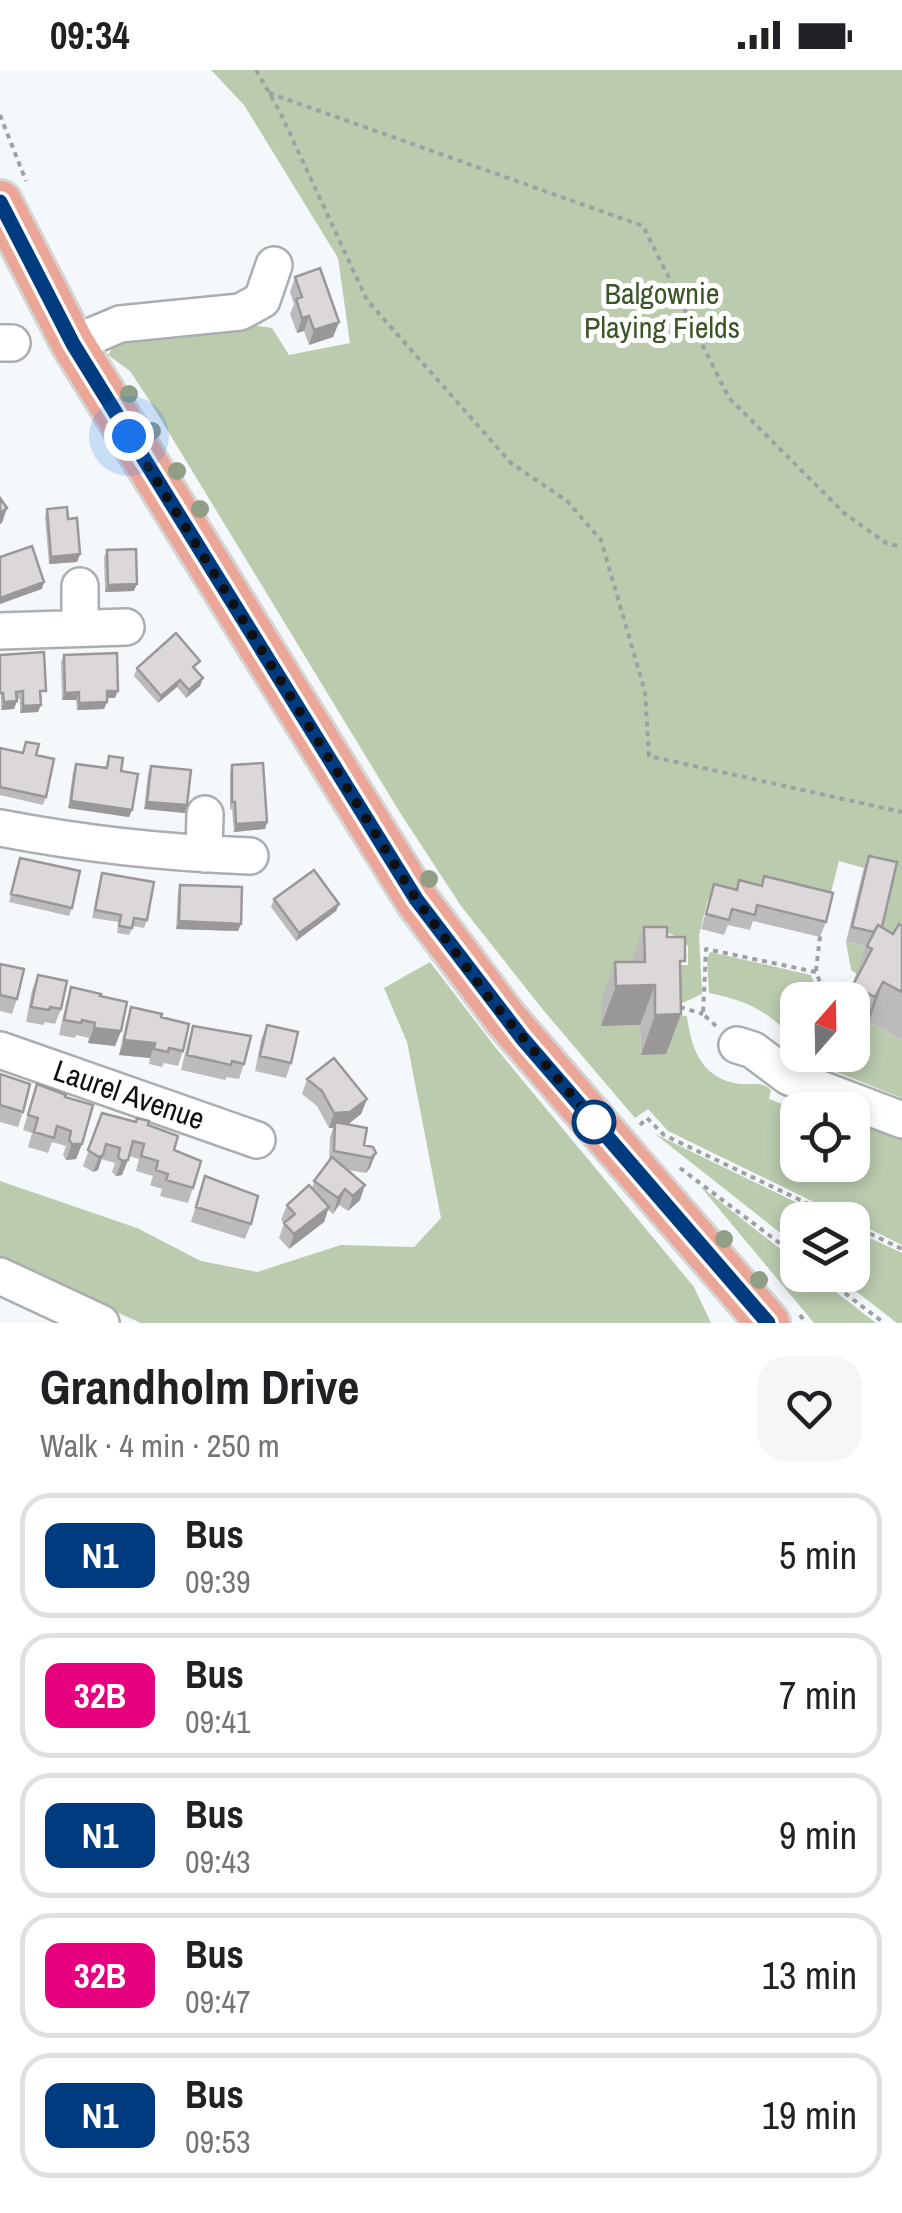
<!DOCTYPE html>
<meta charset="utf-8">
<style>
:root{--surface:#fff;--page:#f6f6f6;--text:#202124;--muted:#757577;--line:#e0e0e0}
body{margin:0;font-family:"Archivo Narrow",sans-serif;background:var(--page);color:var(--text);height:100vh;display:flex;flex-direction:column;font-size:38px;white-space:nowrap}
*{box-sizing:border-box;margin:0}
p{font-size:32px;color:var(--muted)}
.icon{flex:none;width:55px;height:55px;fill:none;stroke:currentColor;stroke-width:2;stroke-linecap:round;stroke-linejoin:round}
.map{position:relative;height:1253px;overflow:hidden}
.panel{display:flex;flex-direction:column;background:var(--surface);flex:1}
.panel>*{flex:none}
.badge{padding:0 20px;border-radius:15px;font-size:35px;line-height:65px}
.needle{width:65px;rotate:20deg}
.controls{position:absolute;left:780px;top:912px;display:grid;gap:20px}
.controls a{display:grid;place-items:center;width:90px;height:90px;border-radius:20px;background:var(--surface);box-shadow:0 5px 15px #0003;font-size:50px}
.you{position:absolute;width:50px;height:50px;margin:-25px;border:8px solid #fff;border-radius:50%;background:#1a73e8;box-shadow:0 0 0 15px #1a73e833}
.map>.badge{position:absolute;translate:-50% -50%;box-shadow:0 0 0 5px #fff}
.round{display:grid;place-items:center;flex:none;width:105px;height:105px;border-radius:30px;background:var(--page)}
.overview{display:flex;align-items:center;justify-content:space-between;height:170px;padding:0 40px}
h1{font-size:48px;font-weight:800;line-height:75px}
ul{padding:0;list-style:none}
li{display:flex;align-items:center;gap:30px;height:125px;margin:0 20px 15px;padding:0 20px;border:5px solid var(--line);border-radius:30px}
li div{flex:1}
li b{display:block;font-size:38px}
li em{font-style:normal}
li .badge{min-width:110px;font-weight:700;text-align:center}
.status{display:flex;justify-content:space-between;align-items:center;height:70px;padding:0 50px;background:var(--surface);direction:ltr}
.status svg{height:28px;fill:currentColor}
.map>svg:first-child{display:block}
.green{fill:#bacbae}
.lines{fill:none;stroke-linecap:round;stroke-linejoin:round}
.minor-casing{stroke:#abaeb0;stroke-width:40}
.major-casing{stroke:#d4d4d4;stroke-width:48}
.path{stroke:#9ea1a3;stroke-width:4;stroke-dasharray:5 5;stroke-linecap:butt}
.minor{stroke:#fff;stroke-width:35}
.major{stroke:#eba698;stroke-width:42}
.tree{fill:#8f9e85}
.wall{fill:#bdbabb}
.shaded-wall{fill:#9a9799}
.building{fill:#dcd8da;stroke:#9a9799;stroke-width:2.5}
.line-casing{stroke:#fff;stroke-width:22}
.line{stroke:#003b80;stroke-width:15}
.walk{stroke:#0f1011;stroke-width:10;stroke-dasharray:0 18}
.stop-dot{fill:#fff;stroke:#003b80;stroke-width:5}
.labels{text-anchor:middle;stroke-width:10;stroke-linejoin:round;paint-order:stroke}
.park-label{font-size:30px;fill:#3c5526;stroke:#fff}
.street-label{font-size:30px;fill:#0f1011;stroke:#fff}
</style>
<div class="status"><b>09:34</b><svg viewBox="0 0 49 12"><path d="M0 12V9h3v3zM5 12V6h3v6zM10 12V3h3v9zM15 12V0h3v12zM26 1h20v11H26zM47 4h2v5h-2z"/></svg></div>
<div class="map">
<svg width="902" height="1253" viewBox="0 0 902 1253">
<rect width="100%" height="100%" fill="#f4f8fa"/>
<path class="green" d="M211,0H902V904L858,905L851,900L846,872L875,878L864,798L839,791L827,838L708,829L699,865L702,924L680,934L679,895H688V876L680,868L661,860L674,896L601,933L602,956L640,955L641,985L666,944L687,946C691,980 703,1010 741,1014C754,1015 761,1011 771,1020L769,1029L798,1040V1095H852L853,1061L858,1062L864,1048L902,1057V1175L668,1061L648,1039L635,1048L544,941L461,836L399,741L146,325L130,301L108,285L119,267L218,250L272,258L289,285L350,273L338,188L244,35Z
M710,882L811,905L816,918L813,930H798L796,973C773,943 746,930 709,923L707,890Z
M430,892L495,977L694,1217L711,1253H141L0,1190V1111L137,1158L201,1191L257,1202L341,1175L414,1177L441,1148L407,972L384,918Z
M869,952L902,970V1028L814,993L807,985H852L853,962Z
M655,1064L833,1150H798L797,1176Z
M700,1116L797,1192L798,1205H814L876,1253H814Z
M853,1160L902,1183V1253H897L835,1205H852Z"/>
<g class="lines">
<g class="minor-casing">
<path id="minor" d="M0,273H12
M73,274L120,254L240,242L262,230L274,195
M80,516V558
M0,561L126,557
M0,758C83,774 165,783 250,786
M204,784L205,744
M737,975L753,980L789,1007L902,1050
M0,980L257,1070
M0,1206L101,1253"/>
</g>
<g class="major-casing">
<path id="major" d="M0,132L73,274L416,829L506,949L768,1253"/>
</g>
<path class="path" d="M256,0L280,42L367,230L511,393L567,431L601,470L645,622L649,686L902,742
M269,23L643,156L729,328L844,443L886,473L902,477
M0,45L26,111
M816,901L820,866
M823,920L836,914L853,926
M680,937L703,944
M716,956L703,944L706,879L816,902L823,920L819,930
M640,1055L647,1048L664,1065L842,1150
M680,1098L798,1187
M852,1155L902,1179
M821,1205L884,1253
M800,1245L806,1253"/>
<use href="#minor" class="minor"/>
<use href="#major" class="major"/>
</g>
<g class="tree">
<circle cx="129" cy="324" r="9"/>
<circle cx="152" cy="361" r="9"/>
<circle cx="177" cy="401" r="9"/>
<circle cx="200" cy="439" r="9"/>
<circle cx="429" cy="809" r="9"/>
<circle cx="724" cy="1169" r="9"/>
<circle cx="759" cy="1210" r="9"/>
</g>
<path class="wall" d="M295,207L339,252L333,267L309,275L304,261L297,263L290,244L294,234L290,222Z
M47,439L68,449L80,484L77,492L49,494L45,447Z
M107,480L134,521L105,522L104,487Z
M0,585L43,628H40L38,642L20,643V629H17L14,639L1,640Z
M64,585L115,628H107L104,639L77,640L76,630H62L61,592Z
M137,598H198L195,600L203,608L200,616L186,628L177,617L158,633L134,606Z
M26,672L46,727L43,735L0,725V678L22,683Z
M109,686L121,701L132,740L129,747L68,738L73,702L76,694L105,698Z
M232,695L267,752L265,759L234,762L232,739L230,740V702Z
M151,696L185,743L144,739L148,704Z
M869,786L882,857L893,864L902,856V970L869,952L861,966L852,962V930H847L866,876L846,872L863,801Z
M20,788L72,838L69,846L9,832Z
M102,803L147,850L144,858L133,856L129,865L117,863L119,852L92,848Z
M764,806L826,852L820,867L753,851L750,860L728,855L724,865L701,859L714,814L736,820L739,810L761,816Z
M180,815L241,854L238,861L176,859L178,822Z
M274,829L339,834L336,841L296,871L271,837Z
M644,857L680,905L666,984L641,985L640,955L601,956V932L615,892H631Z
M0,894L17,929L12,944L0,941Z
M38,905L61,939L55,954L45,952L44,955L26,952L32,920Z
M71,917L100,926L121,961L115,976L88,973L89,968L76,965L75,968L59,965L66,933Z
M131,937L161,947L183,981L178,996L164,993L162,997L149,994L150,988L119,985L126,953Z
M267,955L291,993L286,1008L255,1001L261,970Z
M193,956L244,994L239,1009L227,1007L225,1010L181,1000L188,971Z
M0,1004L23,1042L18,1057L0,1052Z
M307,1009L367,1029L361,1044L348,1054L364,1075L373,1077L370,1098L366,1103L347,1100L360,1130L348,1141L339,1135L333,1144L328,1140L324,1152L289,1179L279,1168L284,1153L281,1150L287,1135L312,1118L314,1111L329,1092L330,1067L333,1058H329L317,1036L302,1024Z
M37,1014L65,1027L82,1074L76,1089L66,1090L63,1085L66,1076L52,1072L48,1083L28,1077L32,1063L23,1060Z
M102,1043L148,1055L174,1080L193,1118L188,1133L160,1126L162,1119L150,1115L153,1106L136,1101L139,1089L129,1086L122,1105L116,1106L112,1102L115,1093L101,1089L98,1100L93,1102L83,1096Z
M205,1106L251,1154L245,1169L191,1152Z"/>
<path class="shaded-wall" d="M309,246L304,261L297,263L302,248Z
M339,252L333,267L309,275L314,260Z
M7,438L2,453L0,454V443Z
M80,484L77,492L49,494L51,487Z
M44,512L42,519L0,534V528Z
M137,514L134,521L105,522L108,515Z
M203,608L200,616L186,628L189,620Z
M180,610L177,617L158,633L161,626Z
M107,621H118L115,628H104Z
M79,622L76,630H62L65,623Z
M17,631L14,639L1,640L4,632Z
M107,632L104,639L77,640L79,633Z
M41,635L38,642L20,643L23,636Z
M71,731L132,740L129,747L68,738Z
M147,732L187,735L185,743L144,739Z
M267,752L265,759L234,762L236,754Z
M339,834L336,841L296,871L299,863Z
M179,851L241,854L238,861L176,859Z
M883,912L869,952L861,966L875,927Z
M655,915L640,955L601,956L616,916Z
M681,944L666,984L641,985L655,945Z
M94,958L121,961L115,976L88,973Z
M124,970L155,973L150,988L119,985Z
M367,1029L361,1044L345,1057L335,1052L333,1058H329L334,1043Z
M72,1074H82L76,1089L66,1090Z
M376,1083L370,1098L366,1103L371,1088Z
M103,1085L98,1100L93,1102L99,1087Z
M128,1090L122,1105L116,1106L122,1091Z
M365,1115L360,1130L348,1141L353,1126Z
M345,1119L339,1135L333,1144L338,1128Z
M329,1137L324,1152L289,1179L294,1164Z"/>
<path class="building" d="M320,198L339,252L314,260L309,246L302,248L296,229L302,227L295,207Z
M0,428L7,438L0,443Z
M67,437L68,449L77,448L80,484L51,487L47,439Z
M32,476L44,512L0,528V487Z
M136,479L137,514L108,515L107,480Z
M176,563L200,591L193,597L203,608L189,620L180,610L161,626L137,598Z
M44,582L46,621H40L41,635L23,636V621L16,622L17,631L4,632L3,623H0V585Z
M117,583L118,621H107V632L79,633V622L65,623L64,585Z
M26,672L39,674L36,685L54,689L46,727L0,717V678L23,683Z
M109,686L123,688L121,701L138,704L132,740L71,731L76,694L107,698Z
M263,693L267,752L236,754L235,732H232V695Z
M151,696L191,700L187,735L147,732Z
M869,786L897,792L882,857L878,855L874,862L852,857Z
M20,788L80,801L72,838L11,824Z
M314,800L339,834L299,863L274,829Z
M102,803L154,812L147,850L134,848L132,858L119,856L121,845L95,840Z
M764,806L833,823L826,852L757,835L755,845L732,839L729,850L706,844L714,814L737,820L739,810L762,816Z
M180,815L242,817L241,854L179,851Z
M899,854L902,856V922L883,912L875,927L853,915L872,879L867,876L878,855L893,864Z
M644,857H667V867H685V891H680L681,944L655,945V915L616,916L615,892H645Z
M0,894L24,899L17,929L0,925Z
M38,905L67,911L61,939L50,937L49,940L31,937Z
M71,917L101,924L100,926L127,932L121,961L94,958L95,953L82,950L81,953L64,950Z
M131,937L162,944L161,947L189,954L183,981L169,978L168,982L154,979L155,973L124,970Z
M267,955L298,962L291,993L260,986Z
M193,956L251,966L244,994L232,991L231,995L187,985Z
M334,988L367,1029L350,1042L334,1043L322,1021L307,1009Z
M0,1004L30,1014L23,1042L0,1035Z
M37,1014L66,1025L65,1027L93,1035L82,1074H72L69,1070L71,1061L57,1056L54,1068L34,1062L38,1048L28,1045Z
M102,1043L136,1052L137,1048L149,1051L148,1055L178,1066L174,1080L201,1091L193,1118L166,1110L168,1104L156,1100L158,1091L141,1086L144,1074L133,1071L128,1090L122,1091L118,1087L120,1078L106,1074L103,1085L99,1087L88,1080Z
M335,1052L367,1058L364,1075L373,1077L376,1083L371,1088L334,1081Z
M332,1087L365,1115L353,1126L345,1119L338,1128L314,1111Z
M205,1106L258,1126L251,1154L196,1137Z
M309,1115L329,1137L294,1164L284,1153L295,1144L287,1135Z"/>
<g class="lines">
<g class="line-casing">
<path id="line" d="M0,132L73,274L416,829L522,968L768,1253"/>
</g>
<use href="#line" class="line"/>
<path class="walk" d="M129,366L416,829L490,929L596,1054L594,1052"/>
</g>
<circle class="stop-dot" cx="594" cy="1052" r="20"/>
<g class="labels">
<g class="park-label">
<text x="662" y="234">Balgownie<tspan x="662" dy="34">Playing Fields</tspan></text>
</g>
<g class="street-label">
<text transform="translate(129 1025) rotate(19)" y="10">Laurel Avenue</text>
</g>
</g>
</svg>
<div class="controls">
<a><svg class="needle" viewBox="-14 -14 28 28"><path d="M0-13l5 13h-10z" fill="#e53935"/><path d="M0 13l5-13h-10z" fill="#757577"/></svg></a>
<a><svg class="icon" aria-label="locate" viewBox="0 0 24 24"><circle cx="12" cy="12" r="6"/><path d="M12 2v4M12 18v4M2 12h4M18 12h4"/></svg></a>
<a><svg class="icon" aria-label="layers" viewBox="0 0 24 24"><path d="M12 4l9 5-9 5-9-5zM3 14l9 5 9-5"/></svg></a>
</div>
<div class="you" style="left:129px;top:366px"></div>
</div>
<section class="panel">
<div class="overview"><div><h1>Grandholm Drive</h1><p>Walk · 4 min · 250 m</p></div><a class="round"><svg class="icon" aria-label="heart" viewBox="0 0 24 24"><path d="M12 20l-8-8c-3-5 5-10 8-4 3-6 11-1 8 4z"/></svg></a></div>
<ul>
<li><span class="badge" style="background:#003b80;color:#fff">N1</span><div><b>Bus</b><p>09:39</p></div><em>5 min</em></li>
<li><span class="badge" style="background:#e6007e;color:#fff">32B</span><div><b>Bus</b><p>09:41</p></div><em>7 min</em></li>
<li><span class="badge" style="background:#003b80;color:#fff">N1</span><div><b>Bus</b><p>09:43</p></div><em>9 min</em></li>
<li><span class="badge" style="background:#e6007e;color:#fff">32B</span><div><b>Bus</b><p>09:47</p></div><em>13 min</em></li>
<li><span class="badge" style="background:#003b80;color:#fff">N1</span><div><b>Bus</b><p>09:53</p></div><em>19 min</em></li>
</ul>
</section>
